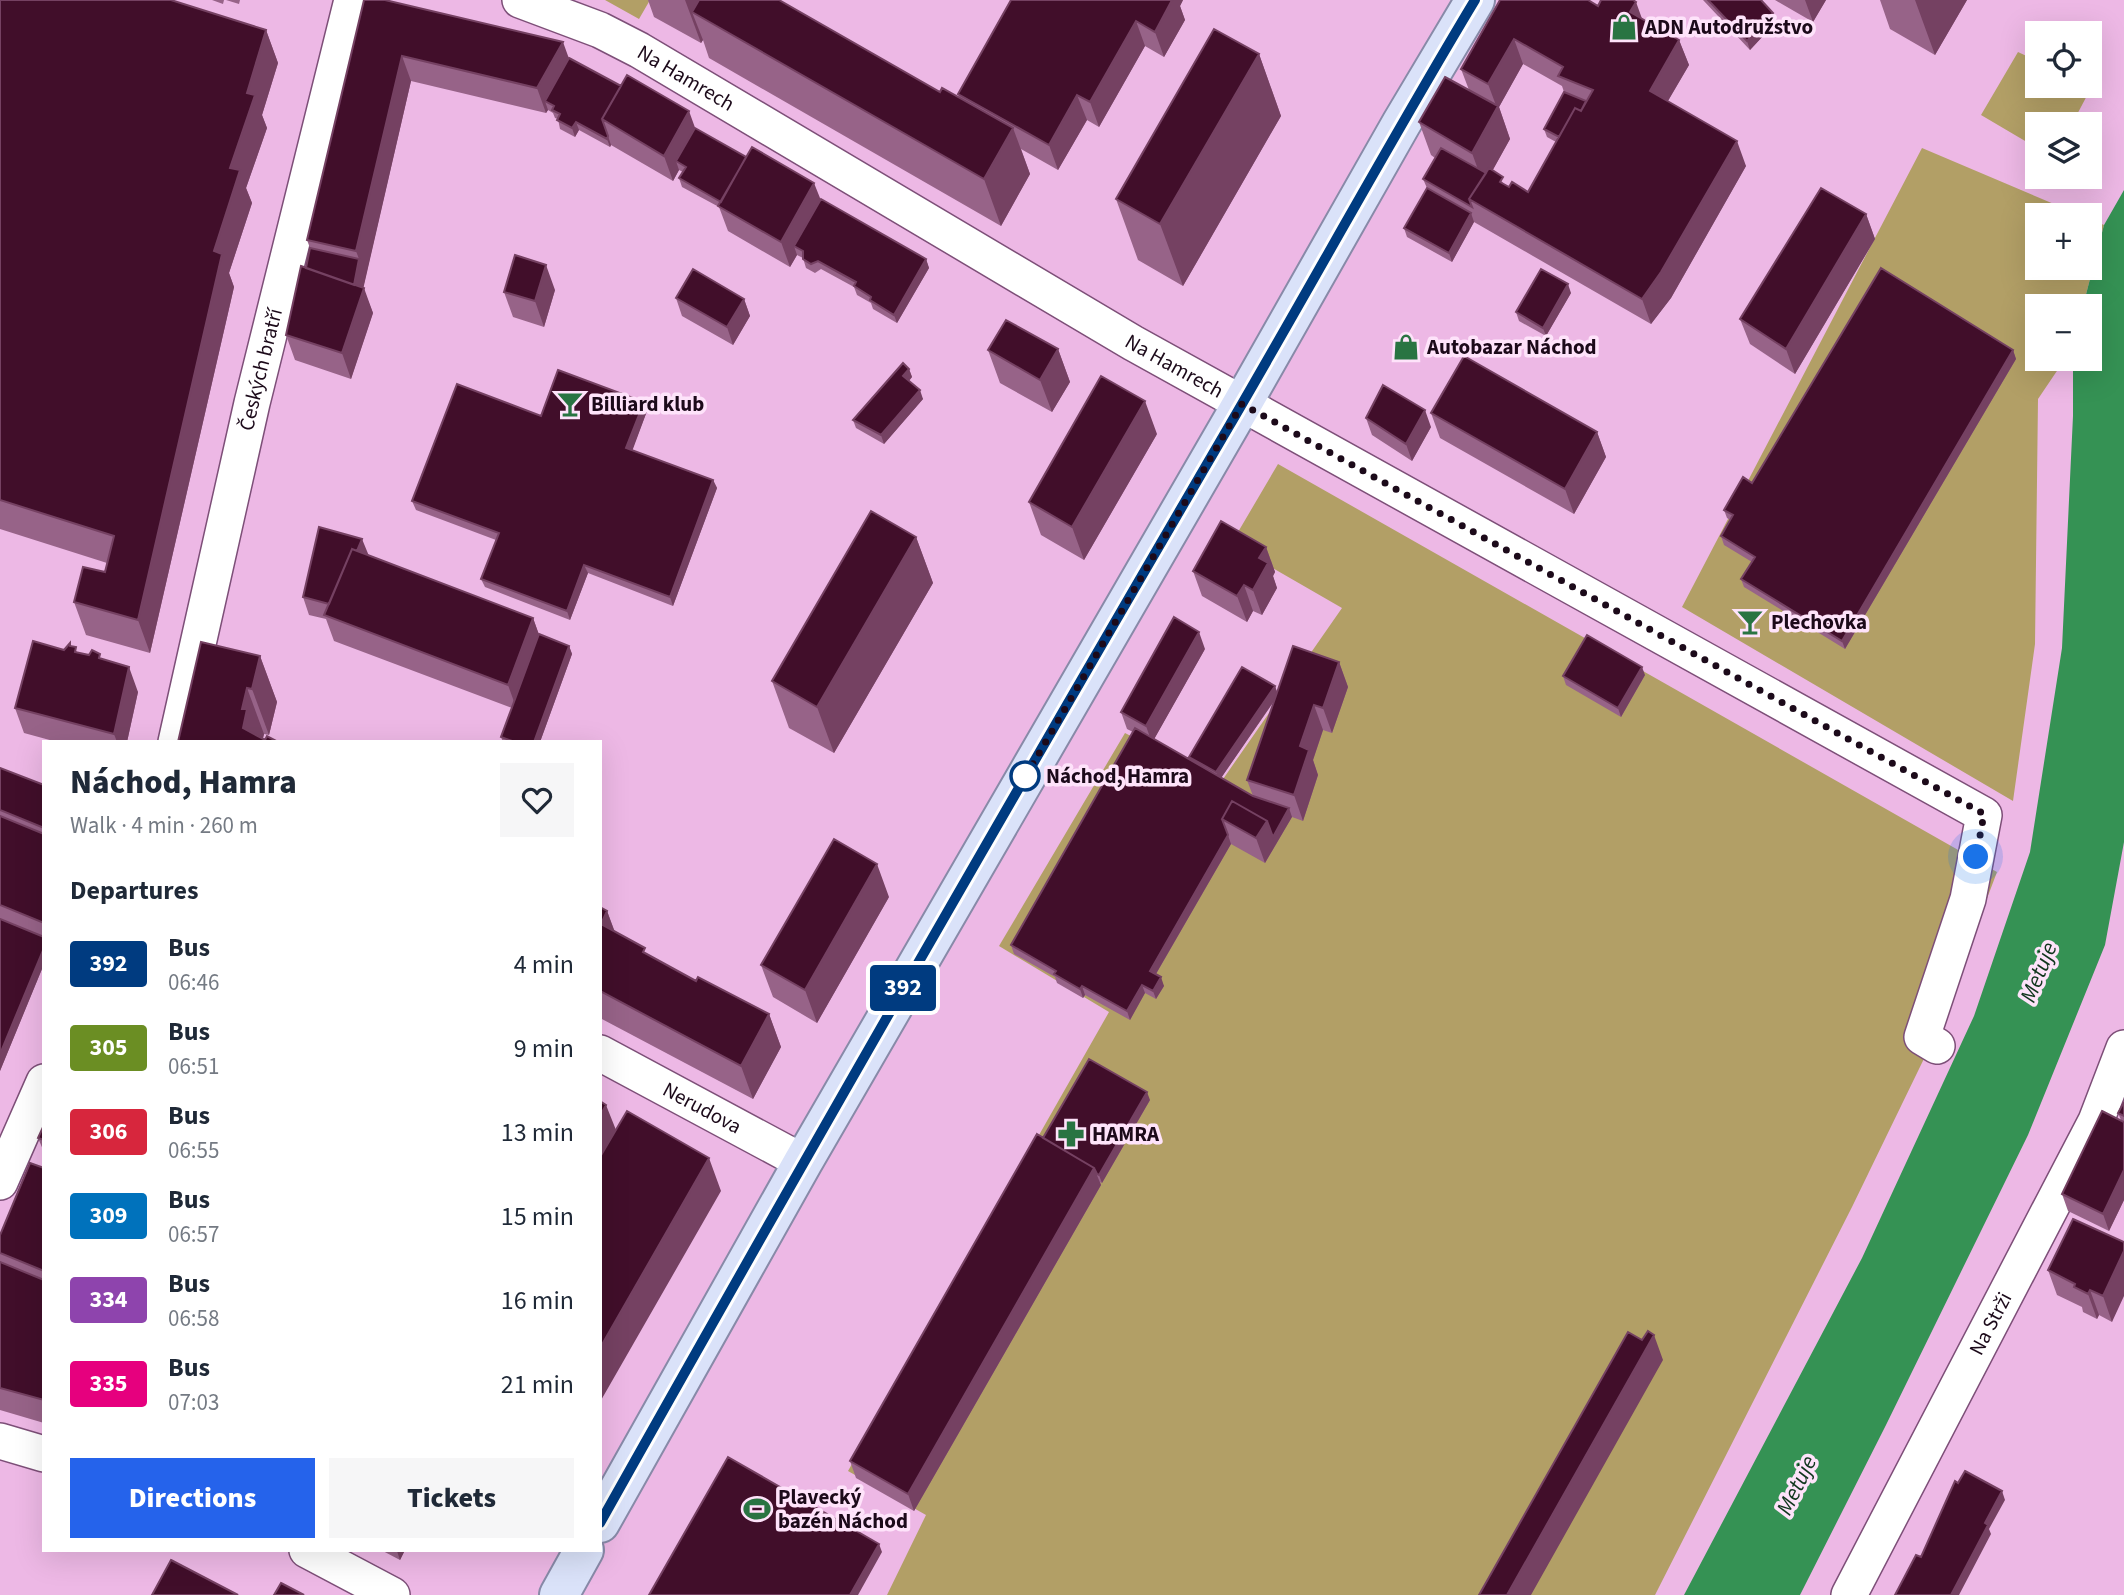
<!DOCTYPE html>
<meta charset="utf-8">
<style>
:root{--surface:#fff;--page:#f6f6f7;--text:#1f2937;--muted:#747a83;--accent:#2563eb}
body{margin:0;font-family:"Source Sans 3",sans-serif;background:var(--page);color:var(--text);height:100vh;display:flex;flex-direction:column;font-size:26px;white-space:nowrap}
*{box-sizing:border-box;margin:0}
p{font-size:23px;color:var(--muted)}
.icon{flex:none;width:38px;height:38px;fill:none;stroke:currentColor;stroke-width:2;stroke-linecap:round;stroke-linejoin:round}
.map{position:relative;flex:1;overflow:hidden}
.panel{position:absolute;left:42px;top:740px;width:560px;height:812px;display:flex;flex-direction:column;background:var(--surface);border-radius:0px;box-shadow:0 7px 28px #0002}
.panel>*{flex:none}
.badge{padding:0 14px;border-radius:5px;font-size:24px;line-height:46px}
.tools{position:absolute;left:2025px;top:21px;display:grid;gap:14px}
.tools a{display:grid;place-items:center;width:77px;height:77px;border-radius:0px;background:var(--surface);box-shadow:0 7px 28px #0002;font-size:35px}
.you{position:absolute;width:35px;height:35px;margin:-18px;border:5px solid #fff;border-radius:50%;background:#1a73e8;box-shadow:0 0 0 10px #1a73e833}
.map>.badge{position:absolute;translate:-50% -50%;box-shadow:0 0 0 4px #fff}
h2{padding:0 28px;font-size:26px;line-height:63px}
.round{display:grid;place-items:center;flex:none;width:74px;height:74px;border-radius:0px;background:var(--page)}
.summary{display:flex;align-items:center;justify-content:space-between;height:119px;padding:0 28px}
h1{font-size:33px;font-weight:800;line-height:52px}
.cta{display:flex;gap:14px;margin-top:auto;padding:14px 28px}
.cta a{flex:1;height:80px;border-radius:0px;background:var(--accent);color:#fff;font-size:28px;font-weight:800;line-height:80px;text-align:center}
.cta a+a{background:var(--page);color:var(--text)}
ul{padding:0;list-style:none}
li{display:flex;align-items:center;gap:21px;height:84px;padding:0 28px}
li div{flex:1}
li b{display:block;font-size:26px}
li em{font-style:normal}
li .badge{min-width:77px;font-weight:700;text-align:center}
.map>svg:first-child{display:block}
.green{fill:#b29f66}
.water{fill:#359254}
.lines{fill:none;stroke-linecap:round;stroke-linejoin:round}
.minor-casing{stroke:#7d4f78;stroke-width:38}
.major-casing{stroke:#888aa8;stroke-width:42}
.minor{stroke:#fff;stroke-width:35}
.major{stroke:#dae2f9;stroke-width:38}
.wall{fill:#976388;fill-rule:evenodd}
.shaded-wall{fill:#754162}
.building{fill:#410e2a;stroke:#754162;stroke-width:2}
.line-casing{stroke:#fff;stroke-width:16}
.line{stroke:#003b80;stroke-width:10}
.walk{stroke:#1c0a1a;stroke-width:7;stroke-dasharray:0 12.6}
.stop-dot{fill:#fff;stroke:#003b80;stroke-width:3.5}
.labels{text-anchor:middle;stroke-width:7;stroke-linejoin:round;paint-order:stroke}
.poi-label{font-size:21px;font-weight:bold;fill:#1c0a1a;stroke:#fee3fa;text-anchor:start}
.street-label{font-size:21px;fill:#1c0a1a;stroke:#fee3fa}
.stop-label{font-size:21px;font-weight:bold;fill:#1c0a1a;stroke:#fee3fa;text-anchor:start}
.water-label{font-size:23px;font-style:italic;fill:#10361d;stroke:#fee3fa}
</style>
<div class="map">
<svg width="2124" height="1595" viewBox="0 0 2124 1595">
<rect width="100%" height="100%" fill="#edb8e5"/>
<path class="green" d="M605,0H650L639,19Z
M2018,52L2037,61V86H2087L2091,88L2072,124H2037V148L1981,115Z
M1922,148L2080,215H2037V268H2090V219L2104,225L2083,306H2037V359H2065L2038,399L2035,644L2013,801L1682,607Z
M1278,464L1997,872L1935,1036L1852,1207L1655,1595H887L926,1515L848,1471L1109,1012L999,946L1125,733L1221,782L1342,608L1231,544Z"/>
<path class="water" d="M2124,190V842L2105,945L2028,1135L1886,1425L1800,1595H1684L1862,1258L1974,1016L2030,852L2062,648L2073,416V359H2090V306H2083L2104,225Z"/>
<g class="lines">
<g class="minor-casing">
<g id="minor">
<path id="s1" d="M520,0L600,30L639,50L1133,343L1984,815L1968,899L1922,1037L1937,1046"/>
<path id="s2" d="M176,742L252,403L352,0"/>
<path id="s3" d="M600,1053L803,1162"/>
<path d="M0,1182L44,1082"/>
<path d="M0,1441L44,1454"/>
<path d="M307,1550L392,1595"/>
<path id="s4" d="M1849,1595L2096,1121L2124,1048"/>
</g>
</g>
<g class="major-casing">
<path id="major" d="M600,1523L803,1162L1242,404L1401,124L1475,0
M559,1595L584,1550"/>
</g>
<use href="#minor" class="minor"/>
<use href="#major" class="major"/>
</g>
<path class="wall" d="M0,0L266,30L278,63L262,115L267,128L246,188L252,203L229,273L234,287L150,653L86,635L74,602L105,572L107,563L0,529Z
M212,0H224L223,4Z
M226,0H240L239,4Z
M364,0L569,58L695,128L926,259L929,268L897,323L873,309L871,303L857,295L854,287L821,269L815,273L806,268L803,258L797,255L790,267L728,231L719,207L682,187L679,178L683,172L679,170L673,181L611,145L610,147L579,130L575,137L560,129L558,119L555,118L553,113L548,110L546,113L411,81L363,288L373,313L351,379L295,360L286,335L306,268L310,248L307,240Z
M648,0H779L940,92L959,97L958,94L1011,0H1183L1180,6L1185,20L1164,57L1145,46L1099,127L1087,120L1058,170L1021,149L1030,174L1001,226L709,58L703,40L701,43L654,17Z
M1500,0L1598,6L1642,18L1679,40L1689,65L1668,101L1746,166L1671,298L1651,324L1474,222L1452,262L1407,237L1404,228L1427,188L1423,179L1435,158L1431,155L1419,122L1469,90L1461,69ZM1523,64L1562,86L1564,92L1544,129L1547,137L1556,142L1528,192L1506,186L1492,171L1510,139L1499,107Z
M1703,0H1761L1776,22L1750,50Z
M1775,0H1826L1813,22Z
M1880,0H1967L1935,55L1890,29Z
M1259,54L1281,116L1183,286L1138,260L1116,199Z
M1866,214L1875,239L1795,374L1750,344L1740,319Z
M555,290L544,327L513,317L504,292Z
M1571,293L1546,336L1519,321L1516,312Z
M676,298L744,299L750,316L733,345L682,316Z
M1058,349L1070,382L1052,412L1000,383L988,350Z
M2013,350L2016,359L1845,649L1744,587L1741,579L1752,562L1724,545L1721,536L1730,520L1727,518L1724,510L1752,483Z
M909,369L912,377L909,381L923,399L884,444L856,428L853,420Z
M647,411L632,450L713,480L717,488L673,606L588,573L570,620L485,587L481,579L496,540L416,510L412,501L541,416Z
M1431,413L1597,432L1606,457L1574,514L1440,438Z
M1366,418L1431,427L1412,461L1372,435Z
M1157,434L1084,560L1041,535L1029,502Z
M916,537L933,583L834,753L789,728L772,681Z
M1266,547L1275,572L1273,576L1277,588L1262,615L1253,611L1247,622L1202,596L1193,571Z
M368,555L533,618L539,635L569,646L572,654L540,742H503L501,737L512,708L334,641L326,619L309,615L303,597Z
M71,646L78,653L101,659L138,692L127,742H57L24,733L15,708L64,650Z
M1205,649L1154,739L1190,760L1189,757L1275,686L1277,692L1339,662L1348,687L1332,733L1323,730L1313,760L1318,775L1303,821L1292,817L1265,863L1231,844L1156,974L1164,986L1156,999L1145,993L1130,1020L1085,995L1083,998L1057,983L1055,977L1014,954L1011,945L1133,732L1127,729L1121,712ZM1275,700L1247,780L1253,796L1221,778Z
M260,656L277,702L269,735L264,734L263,738L178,742Z
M1645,675L1621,717L1566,685L1563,676Z
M0,768L44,785V964L0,1071Z
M889,897L817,1023L773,997L761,965Z
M600,907L607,911L615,932L647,955L696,981L769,1014L781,1047L753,1099L600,1018Z
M1150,1100L1102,1183L1100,1182L1101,1185L914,1511L856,1478L850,1461L1043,1138Z
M2124,1102V1200L2109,1231L2068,1211L2062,1194L2121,1120L2118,1113Z
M44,1125V1152L38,1138Z
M44,1168V1423L0,1410V1253Z
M2124,1242L2112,1322L2099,1315L2097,1319L2083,1312L2082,1307L2057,1295L2048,1270Z
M381,1550H405L400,1560Z"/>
<path class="shaded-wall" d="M685,0H726L692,12L703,40L701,43Z
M1169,0H1183L1180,6L1185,20L1164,57L1155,32Z
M1805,0H1826L1813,22Z
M1915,0H1967L1935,55Z
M1636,2L1645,27L1630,12Z
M1773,13L1776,22L1750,50L1747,41Z
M1136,21L1145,46L1099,127L1090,102Z
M266,30L278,63L262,115L267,128L246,188L252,203L229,273L234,287L150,653L138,620L230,168L247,93Z
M1514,39L1523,64L1499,107L1510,139L1484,186L1472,153L1497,108L1488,84Z
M1679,40L1689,65L1659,116L1650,91Z
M563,42L572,67L545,101L548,110L546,113L537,88Z
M1259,54L1281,116L1183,286L1160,224Z
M402,56L411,81L362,294L364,288L373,313L351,379L342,353L359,259L356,251Z
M1077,95L1087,120L1058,170L1049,145Z
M689,111L698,136L676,161L679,170L673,181L664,156Z
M576,122L579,130L575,137L572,128Z
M1013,128L1030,174L1001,226L984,179Z
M608,136L611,145L610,147L607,139Z
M1737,141L1746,166L1671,298L1651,324L1642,299Z
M814,183L824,208L794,246L797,255L790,267L781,242Z
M1471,213L1474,222L1452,262L1449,253Z
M1866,214L1875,239L1795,374L1786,349Z
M926,259L929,268L897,323L894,315Z
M546,265L555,290L544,327L535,301Z
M1568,284L1571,293L1546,336L1543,328Z
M744,299L750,316L733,345L727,327Z
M1058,349L1070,382L1052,412L1040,380Z
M2013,350L2016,359L1845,649L1842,641Z
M909,369L912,377L906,384L903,376Z
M920,390L923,399L884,444L881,435Z
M1145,401L1157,434L1084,560L1072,527Z
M644,402L647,411L630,457L626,448Z
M1425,410L1431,427L1412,461L1406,444Z
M1597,432L1606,457L1574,514L1565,489Z
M713,480L717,488L673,606L670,597Z
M916,537L933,583L834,753L817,707Z
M362,539L369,556L341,622L335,605Z
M1266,547L1275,572L1273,576L1277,588L1262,615L1253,590L1259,558Z
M584,565L588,573L570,620L567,611Z
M1244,585L1253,611L1247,622L1237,596Z
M533,618L542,643L517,710L508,685Z
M1199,632L1205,649L1152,743L1146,726Z
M569,646L572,654L540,742H534Z
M260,656L277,702L269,735L252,689Z
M1339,662L1348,687L1332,733L1323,708Z
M129,667L138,692L127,742H117L114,734Z
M1642,667L1645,675L1621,717L1618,708Z
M1275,686L1278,695L1219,781L1216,772Z
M247,688L264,734L262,742L243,728L242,709Z
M1314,705L1323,730L1313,760L1318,775L1303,821L1294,795L1300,746Z
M1289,808L1292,817L1265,863L1256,838L1267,821Z
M1228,835L1231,844L1153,979L1150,971Z
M877,864L889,897L817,1023L805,990Z
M607,911L619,944L601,924Z
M44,948V964L0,1071V1054Z
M1161,977L1164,986L1156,999L1153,991Z
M1142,985L1145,993L1130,1020L1127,1011Z
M1082,986L1085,995L1083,998L1080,989Z
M769,1014L781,1047L753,1099L741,1066Z
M1147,1092L1150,1100L1102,1183L1099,1175Z
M606,1105L616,1130L600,1159V1116Z
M709,1158L721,1191L600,1402V1348Z
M1094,1168L1101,1185L914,1511L908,1494Z
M2124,1170V1200L2109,1231L2103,1214Z
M2124,1251V1296L2112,1322L2103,1296Z
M2090,1290L2099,1315L2097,1319L2088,1294Z
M1654,1335L1663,1360L1531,1595H1507Z
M2002,1491L2005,1500L1989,1529L1991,1534L1959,1595H1951L1985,1523Z
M879,1544L882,1552L858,1595H850Z
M397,1550H405L400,1560L397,1551Z"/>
<path class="building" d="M0,0H171L266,30L247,93L255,95L230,168L240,170L214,251L222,254L138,620L74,602L83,567L105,572L114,536L0,500Z
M364,0H385L563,42L537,88L402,56L356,251L307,240Z
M699,0H779L940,92L942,88L1013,128L984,179L692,12Z
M1011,0H1172L1155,32L1136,21L1090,102L1077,95L1049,145L958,94Z
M1500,0H1588L1598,6L1601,0H1633L1636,2L1630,12L1679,40L1650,91L1737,141L1661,272L1642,299L1469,199L1489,168L1503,177L1500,182L1509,187L1512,182L1528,192L1575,108L1581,111L1593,90L1558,76L1563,67L1514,39L1488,84L1461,69Z
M1708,0H1761L1773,13L1747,41Z
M1214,29L1259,54L1160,224L1116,199Z
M569,58L621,86L602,119L608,136L607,139L576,122L572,128L557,120L560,114L552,110L554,106L545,101Z
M627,75L689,111L664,156L602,119Z
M1445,77L1498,106L1472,153L1419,122Z
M1564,92L1586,101L1581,111L1575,108L1559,137L1544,129Z
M695,128L746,157L721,202L679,178L686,167L676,161Z
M752,147L814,183L781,242L718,206Z
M1441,148L1486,173L1469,199L1472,207L1423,179Z
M1427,188L1471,213L1449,253L1404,228Z
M1821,188L1866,214L1786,349L1740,319Z
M821,199L926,259L894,315L870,300L871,297L854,286L856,282L818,261L811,264L803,259V251L794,246Z
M310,248L359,259L354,285L306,268Z
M515,255L546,265L535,301L504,292Z
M301,266L364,288L342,353L286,335Z
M1881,268L2013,350L1842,641L1741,579L1755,557L1721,536L1733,515L1724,510L1743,477L1752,483Z
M693,269L744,299L727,327L676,298Z
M1541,269L1568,284L1543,328L1516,312Z
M1006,320L1058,349L1040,380L988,350Z
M1464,356L1597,432L1565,489L1431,413Z
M903,363L909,369L903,376L920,390L881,435L853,420Z
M558,370L644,402L626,448L713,480L670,597L584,565L567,611L481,579L499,533L412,501L457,384L541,416Z
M1101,376L1145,401L1072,527L1029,502Z
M1383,385L1425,410L1406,444L1366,418Z
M871,511L916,537L817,707L772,681Z
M1221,521L1266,547L1259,558L1268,563L1253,590L1244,585L1237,596L1193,571Z
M319,527L362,539L357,551L352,549L329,604L303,597Z
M352,549L533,618L508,685L324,615Z
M1174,617L1199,632L1146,726L1121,712Z
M539,634L569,646L534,742H515L501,737Z
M1587,635L1642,667L1618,708L1563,676Z
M33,641L64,650L70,643V646L76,647L75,652L89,655L92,650L100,654L99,658L129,667L114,734L15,708Z
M201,642L260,656L252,689L247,688L242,709H247L243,728L265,740L267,736L278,742H178Z
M1293,646L1339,662L1323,708L1314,705L1300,746L1309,750L1294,795L1247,780Z
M1242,667L1275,686L1216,772L1189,757Z
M1135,728L1253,796L1289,808L1273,837L1267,821L1232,801L1222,819L1228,835L1150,971L1161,977L1153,991L1142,985L1127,1011L1082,986L1080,989L1054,974L1056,971L1011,945Z
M0,768L44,785V828L0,810Z
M1232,801L1267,821L1256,838L1222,819Z
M0,816L44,834V923L0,905Z
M834,839L877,864L805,990L761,965Z
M600,907L607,911L601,924L645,948L643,952L696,981L698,977L769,1014L741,1066L600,991Z
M0,919L44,937V948L0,1054Z
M1089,1059L1147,1092L1099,1175L1097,1174L1094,1168L1043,1138Z
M600,1101L606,1105L600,1116Z
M2124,1102V1116L2118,1113Z
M627,1111L709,1158L600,1348V1157Z
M2102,1111L2124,1122V1170L2103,1214L2062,1194Z
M44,1125V1140L38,1138Z
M1037,1134L1094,1168L908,1494L850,1461Z
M30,1163L44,1168V1271L0,1253V1235Z
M2073,1219L2124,1242V1251L2103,1296L2090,1290L2088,1294L2074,1287L2075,1284L2048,1270Z
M0,1262L44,1280V1400L0,1388Z
M1648,1331L1654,1335L1507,1595H1479L1628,1332L1642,1340Z
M728,1457L879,1544L850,1595H649Z
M1965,1471L2002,1491L1985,1523L1988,1525L1951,1595H1895L1916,1555L1921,1557L1955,1481L1958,1483Z
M171,1560L238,1595H152Z
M281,1583L304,1595H274Z"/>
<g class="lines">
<g class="line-casing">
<path id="line" d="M600,1523C806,1156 1016,791 1228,428C1311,286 1390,141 1475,0"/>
</g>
<use href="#line" class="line"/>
<path class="walk" d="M1025,776L1023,781L1242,404L1984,814L1976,857"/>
</g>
<defs>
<g id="shop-bare" transform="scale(2.1)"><path d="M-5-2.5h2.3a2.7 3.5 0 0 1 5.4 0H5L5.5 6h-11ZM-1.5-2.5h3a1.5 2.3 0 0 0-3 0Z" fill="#297442" stroke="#fee3fa" stroke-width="2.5" paint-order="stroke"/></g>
<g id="bar-bare" transform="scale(2.1)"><path d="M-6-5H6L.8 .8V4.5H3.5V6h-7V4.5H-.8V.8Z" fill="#297442" stroke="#fee3fa" stroke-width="2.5" paint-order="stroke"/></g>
<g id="pharmacy-bare" transform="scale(2.1)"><path d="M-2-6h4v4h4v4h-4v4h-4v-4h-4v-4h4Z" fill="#297442" stroke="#fee3fa" stroke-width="2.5" paint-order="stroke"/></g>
<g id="stadium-bare" transform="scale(2.1)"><path d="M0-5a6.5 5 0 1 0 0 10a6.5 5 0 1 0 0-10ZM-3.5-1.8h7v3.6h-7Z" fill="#297442" stroke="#fee3fa" stroke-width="2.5" paint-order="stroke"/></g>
</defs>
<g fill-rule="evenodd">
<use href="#shop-bare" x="1624" y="27"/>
<use href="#shop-bare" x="1406" y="347"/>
<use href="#bar-bare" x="570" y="404"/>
<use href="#bar-bare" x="1750" y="622"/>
<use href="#pharmacy-bare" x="1071" y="1134"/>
<use href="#stadium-bare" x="757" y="1509"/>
</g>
<circle class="stop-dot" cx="1025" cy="776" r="14"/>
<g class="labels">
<g class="poi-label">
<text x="1645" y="34">ADN Autodružstvo</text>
<text x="1427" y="354">Autobazar Náchod</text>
<text x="591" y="411">Billiard klub</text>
<text x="1771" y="629">Plechovka</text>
<text x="1092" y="1141">HAMRA</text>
<text x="778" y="1504">Plavecký<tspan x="778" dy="24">bazén Náchod</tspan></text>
</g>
<g class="street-label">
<text dy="7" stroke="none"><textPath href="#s1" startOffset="184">Na Hamrech</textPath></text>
<text dy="7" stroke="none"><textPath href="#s1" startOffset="751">Na Hamrech</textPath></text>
<text dy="7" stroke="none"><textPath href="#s2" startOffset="382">Českých bratří</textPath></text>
<text dy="7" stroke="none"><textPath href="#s3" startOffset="116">Nerudova</textPath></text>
<text dy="7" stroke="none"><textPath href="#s4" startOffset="306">Na Strži</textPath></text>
</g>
<g class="stop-label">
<text x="1046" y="783">Náchod, Hamra</text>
</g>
<g class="water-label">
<text transform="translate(2038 972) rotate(-68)" y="8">Metuje</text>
<text transform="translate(1796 1485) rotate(-64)" y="8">Metuje</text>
</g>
</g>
</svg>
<div class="tools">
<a><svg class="icon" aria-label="locate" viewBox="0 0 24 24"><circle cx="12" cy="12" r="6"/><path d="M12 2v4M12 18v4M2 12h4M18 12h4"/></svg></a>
<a><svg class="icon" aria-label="layers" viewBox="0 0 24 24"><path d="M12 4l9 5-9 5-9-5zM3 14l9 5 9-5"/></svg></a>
<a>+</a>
<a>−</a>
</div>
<div class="you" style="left:1976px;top:857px"></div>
<b class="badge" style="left:903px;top:988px;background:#003b80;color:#fff">392</b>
<section class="panel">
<div class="summary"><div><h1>Náchod, Hamra</h1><p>Walk · 4 min · 260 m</p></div><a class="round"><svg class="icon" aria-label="heart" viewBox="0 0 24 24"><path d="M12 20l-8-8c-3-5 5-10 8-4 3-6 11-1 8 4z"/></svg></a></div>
<h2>Departures</h2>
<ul>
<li><span class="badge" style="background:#003b80;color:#fff">392</span><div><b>Bus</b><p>06:46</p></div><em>4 min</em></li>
<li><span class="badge" style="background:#6b8e23;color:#fff">305</span><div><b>Bus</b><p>06:51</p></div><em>9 min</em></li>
<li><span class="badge" style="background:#d7263d;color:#fff">306</span><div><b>Bus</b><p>06:55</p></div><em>13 min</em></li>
<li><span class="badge" style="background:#0072bc;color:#fff">309</span><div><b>Bus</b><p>06:57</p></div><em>15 min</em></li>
<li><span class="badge" style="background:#8e44ad;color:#fff">334</span><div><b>Bus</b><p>06:58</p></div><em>16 min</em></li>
<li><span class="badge" style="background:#e6007e;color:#fff">335</span><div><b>Bus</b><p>07:03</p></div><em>21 min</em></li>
</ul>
<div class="cta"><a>Directions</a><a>Tickets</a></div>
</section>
</div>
